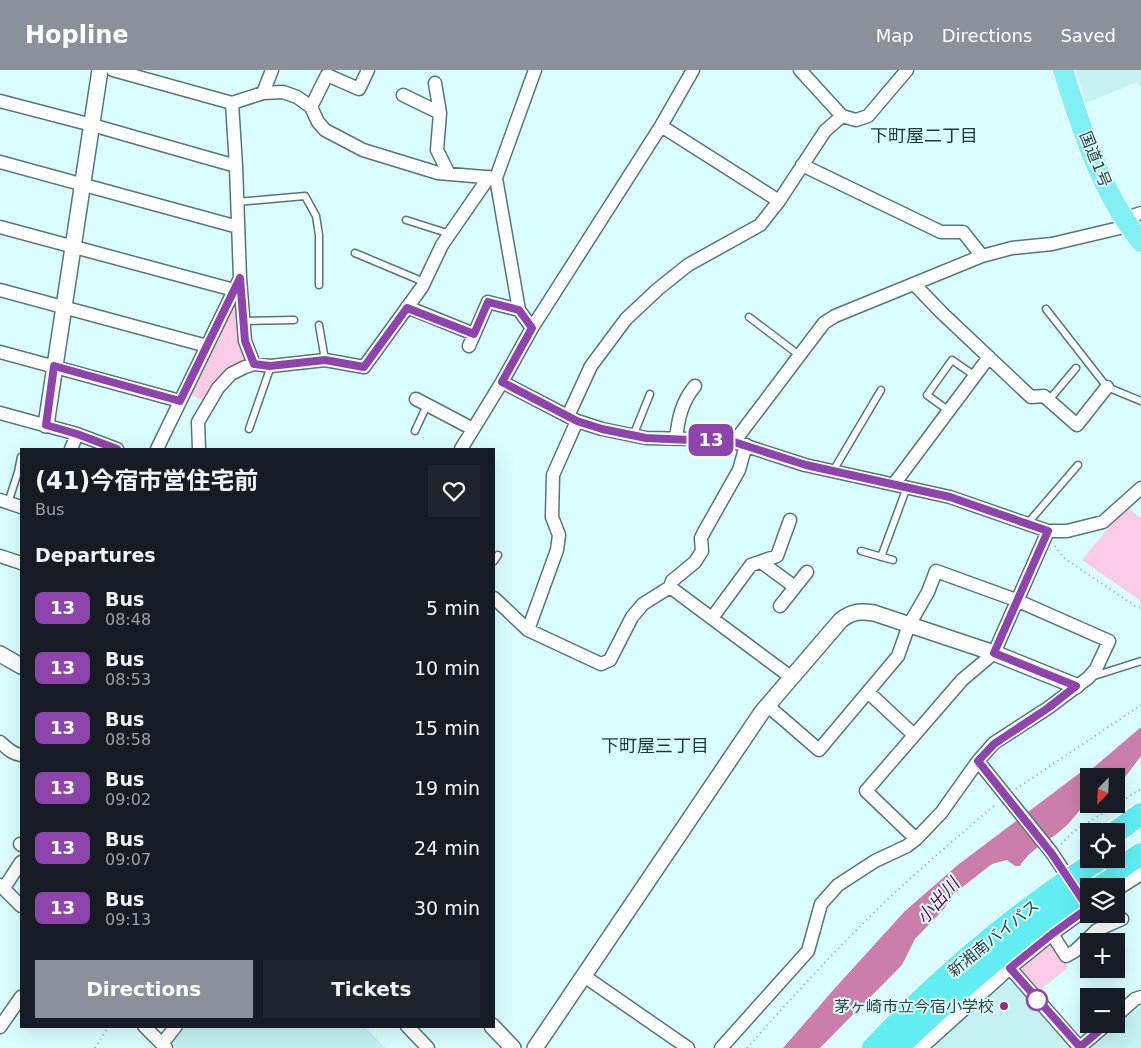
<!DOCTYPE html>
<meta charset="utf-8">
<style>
:root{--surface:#171b24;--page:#20242c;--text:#f1f3f6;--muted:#9ea1a6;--accent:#8c9099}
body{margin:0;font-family:"DejaVu Sans","Noto Sans JP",sans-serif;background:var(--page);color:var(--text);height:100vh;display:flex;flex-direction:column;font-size:19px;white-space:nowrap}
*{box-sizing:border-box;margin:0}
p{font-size:16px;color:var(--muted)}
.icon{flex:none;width:28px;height:28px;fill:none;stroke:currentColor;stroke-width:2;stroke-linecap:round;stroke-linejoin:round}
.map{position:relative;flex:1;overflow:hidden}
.sheet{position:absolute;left:20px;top:378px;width:475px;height:580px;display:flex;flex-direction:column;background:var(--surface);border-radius:0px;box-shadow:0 5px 20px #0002}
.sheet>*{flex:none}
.badge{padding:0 10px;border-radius:8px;font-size:18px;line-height:32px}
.needle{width:32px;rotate:203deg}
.fabs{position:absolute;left:1080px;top:698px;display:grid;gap:10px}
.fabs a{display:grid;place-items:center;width:45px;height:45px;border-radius:0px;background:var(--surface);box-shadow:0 5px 20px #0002;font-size:25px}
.map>.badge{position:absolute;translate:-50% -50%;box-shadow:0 0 0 2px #fff}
h2{padding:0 15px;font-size:19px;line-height:45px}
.round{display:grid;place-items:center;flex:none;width:52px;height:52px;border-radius:0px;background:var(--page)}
.summary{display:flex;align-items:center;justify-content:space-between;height:85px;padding:0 15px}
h1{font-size:24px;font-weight:700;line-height:38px}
.primary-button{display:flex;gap:10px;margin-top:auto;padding:10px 15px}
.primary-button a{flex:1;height:58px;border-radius:0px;background:var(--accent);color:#fff;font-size:20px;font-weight:700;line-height:58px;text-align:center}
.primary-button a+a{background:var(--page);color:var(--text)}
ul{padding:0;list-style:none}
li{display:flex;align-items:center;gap:15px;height:60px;padding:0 15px}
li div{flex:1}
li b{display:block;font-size:19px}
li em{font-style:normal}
li .badge{min-width:55px;font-weight:700;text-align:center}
header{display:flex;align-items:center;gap:30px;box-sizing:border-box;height:70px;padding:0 25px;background:var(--accent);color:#fff}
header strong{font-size:24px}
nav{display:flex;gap:28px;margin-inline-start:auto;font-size:18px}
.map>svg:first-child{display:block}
.built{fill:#c5f1f2}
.green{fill:#f9cbe4}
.water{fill:#cc7eab}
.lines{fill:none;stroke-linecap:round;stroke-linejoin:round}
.service-casing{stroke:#557576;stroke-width:9}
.minor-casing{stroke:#557576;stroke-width:15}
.tertiary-casing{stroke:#557576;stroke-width:18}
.trunk-casing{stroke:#fff;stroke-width:22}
.motorway-casing{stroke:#fff;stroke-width:25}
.path{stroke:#88a1a2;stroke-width:2;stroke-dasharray:1 4;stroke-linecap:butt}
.service{stroke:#fff;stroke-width:6}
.minor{stroke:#fff;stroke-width:12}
.tertiary{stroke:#fff;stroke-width:15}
.trunk{stroke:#80f0f4;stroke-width:20}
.motorway{stroke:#61edf2;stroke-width:22}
.motorway-bridge-casing{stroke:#fff;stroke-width:25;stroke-linecap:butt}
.motorway-bridge{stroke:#61edf2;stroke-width:22}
.line-casing{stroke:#fff;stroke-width:11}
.line{stroke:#8e44ad;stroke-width:8}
.stop-dot{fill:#fff;stroke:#8e44ad;stroke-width:2.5}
.poi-dot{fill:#a3277a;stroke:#dafeff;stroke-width:2}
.labels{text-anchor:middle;stroke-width:4;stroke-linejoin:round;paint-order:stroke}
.street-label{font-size:16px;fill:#324040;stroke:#dafeff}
.poi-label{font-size:16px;fill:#324040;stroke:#dafeff;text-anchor:end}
.neighbourhood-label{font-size:18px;fill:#1a393a;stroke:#dafeff}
.water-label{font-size:18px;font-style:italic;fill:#6a0c4d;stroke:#dafeff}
</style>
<header>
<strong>Hopline</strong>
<nav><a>Map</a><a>Directions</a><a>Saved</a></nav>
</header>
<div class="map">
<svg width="1141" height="978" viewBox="0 0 1141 978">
<rect width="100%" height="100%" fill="#dafeff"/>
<path class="built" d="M1076,0H1141V18L1137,12L1086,33Z
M1005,910L1014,914L1069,978H928Z
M1139,937L1141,940V978H1092V975Z
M181,956H364L386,978H176L171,973L173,966Z"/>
<path class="green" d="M238,219L247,291L205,332L188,323Z
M1129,439L1141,448V531L1082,490L1112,453Z
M1050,875H1054L1068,898L1037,922L1022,905V896Z"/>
<path class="water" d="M1141,657V686L1119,715L1116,716V706H1089V733C1079,738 1075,748 1067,755C1052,770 1031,778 1020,796H1015L1007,790L992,794L951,826L944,839L915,869L902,895L820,978H783L835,918L905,841L959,794L1081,702L1093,698Z"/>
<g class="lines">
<g class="service-casing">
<path id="service" d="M237,132L305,126L316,146L319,165V215
M406,150L450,164
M355,183L424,212
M1046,239L1107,317L1141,331
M749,247L799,285
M244,251L294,250
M319,255L325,290
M1049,330L1076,298
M949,341L927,325L952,290L975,306
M249,359L271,296
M415,361L427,335
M633,366L650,324
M833,401L881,320
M8,433L18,402L21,387
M1027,454L1078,395
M861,481L893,490
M881,487L907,417
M494,491L498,485
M1094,606L1141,591"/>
</g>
<g class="minor-casing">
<path id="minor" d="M113,0L232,33
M800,0L842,46
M435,13L440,43L437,80L449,104
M263,23L283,22L297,27L311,37L318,52L325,60L363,80L438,103L496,108
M403,25L440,43
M0,31L92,55L236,96
M311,37L327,5L359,19L368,0
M661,56L779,131
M0,92L238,157
M802,95L941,162H963L982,186
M1124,149L1141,143
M0,157L234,220
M240,208L245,271L254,294
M914,214L942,243L1031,327L1044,326L1077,355L1107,317
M0,220L207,276
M407,237L474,264
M532,258L519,240L496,108L535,0
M469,276L488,232L519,240
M0,282L180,331
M502,312L577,351L602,359L646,368L695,369L734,372L805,395L950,427L1048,461
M416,329L473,359
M0,343L77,364L117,379
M568,346L591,296L626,249L658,219L688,195L760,155L779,131L825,61L842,46L856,50L868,46L907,0
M676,369C678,349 682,331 695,316
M734,372L824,253L835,246L982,186L1012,178L1052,174L1128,156
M71,379L77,364
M157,379L240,208L236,96L232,33L263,23L272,0
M199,379L198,352L218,318L231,304L245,297L254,294L271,296L325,290L364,297L422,217L442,175L489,107
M461,379L502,312L532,258L661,56L693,0
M894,414L989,287
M0,430L21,437
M0,486L21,493
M761,492L795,517
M670,517L792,608
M494,528L528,560L601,594L610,590L632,547L643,534L670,517L672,511L695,492L702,481L701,468L704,462L739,400L746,375
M780,536L807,502
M712,548L751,495L777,486L790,450
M528,560L557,480L559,465L552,447L553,405L577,351
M868,622L914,665
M0,672C7,678 12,684 21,685
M916,769L866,721L962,610L994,583L1048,461H1067L1103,452L1141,418
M20,774L21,775
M0,815L21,836
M4,818L21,792
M1116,820L1141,804
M1052,864L1066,886L1075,881L1097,860L1122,849
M1010,898L1080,978
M584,906L688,978
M1116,946L1135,929L1141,927
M144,956L166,978
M407,956L428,978
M0,957L21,927
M162,974L176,956
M1080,977L1107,954
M721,978L808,881L821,834L838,815L875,791L907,776L916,769L941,743L978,691L994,673L1048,638L1088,608L1096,599L1109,571L1016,530L936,501L928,522L909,555L898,586L819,680L768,636
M921,978L1010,898L1052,864L1088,838L1052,783L978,691"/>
</g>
<g class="tertiary-casing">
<path id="tertiary" d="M46,355L100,0
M0,584L21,596
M492,956L513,978
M535,978L762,642L841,550C853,541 860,541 874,543L994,583L1076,616"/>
</g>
<g class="trunk-casing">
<path id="trunk" d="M1063,0C1082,61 1101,122 1141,172"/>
</g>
<g class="motorway-casing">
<path id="motorway" d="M1116,762L1141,744
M1093,816L1141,784"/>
</g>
<path class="path" d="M1055,476L1064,488L1135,536L1141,538
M1016,719L1141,635
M1061,774L1073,762L1141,719
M95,978L109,956
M747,978C792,927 839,876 888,829C923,796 960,765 996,734"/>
<use href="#service" class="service"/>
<use href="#minor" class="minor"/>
<use href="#tertiary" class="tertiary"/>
<use href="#trunk" class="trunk"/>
<use href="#motorway" class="motorway"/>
<g class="motorway-bridge-casing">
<path id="motorway-bridge" d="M873,978C942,905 1015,843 1100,789
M897,978C958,919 1019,867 1089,819"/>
</g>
<use href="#motorway-bridge" class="motorway-bridge"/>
</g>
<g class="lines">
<g class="line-casing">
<path id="line" d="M117,379L77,364L46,355L54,296L180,331L240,208L245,271L254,294L270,296L325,290L364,297L407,238L474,264L488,232L519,240L532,258L502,312L577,351L602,359L646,368L734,372L806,395L950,427L1048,461L994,583L1076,616L1048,638L994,674L978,691L1052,784L1088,838L1052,864L1010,898L1080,977L1107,954"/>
</g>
<use href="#line" class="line"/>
</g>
<circle class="stop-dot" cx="1037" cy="930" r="10"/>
<circle class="poi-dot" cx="1004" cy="936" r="5"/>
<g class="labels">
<g class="street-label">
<text transform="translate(1096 89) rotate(68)" y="6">国道1号</text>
<text transform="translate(993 868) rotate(-39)" y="6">新湘南バイパス</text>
</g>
<g class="poi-label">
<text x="994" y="942">茅ヶ崎市立今宿小学校</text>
</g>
<g class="neighbourhood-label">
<text x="924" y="72">下町屋二丁目</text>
<text x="655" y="682">下町屋三丁目</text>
</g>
<g class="water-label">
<text transform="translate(938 831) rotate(-49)" y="6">小出川</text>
</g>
</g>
</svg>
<div class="fabs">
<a><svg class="needle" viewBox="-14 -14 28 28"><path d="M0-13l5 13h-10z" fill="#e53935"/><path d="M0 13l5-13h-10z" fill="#9ea1a6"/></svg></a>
<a><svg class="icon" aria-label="locate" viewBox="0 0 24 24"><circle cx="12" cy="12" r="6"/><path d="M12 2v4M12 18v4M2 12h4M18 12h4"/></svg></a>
<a><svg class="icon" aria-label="layers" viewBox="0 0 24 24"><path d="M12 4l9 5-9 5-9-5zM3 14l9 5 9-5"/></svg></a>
<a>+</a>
<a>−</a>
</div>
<b class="badge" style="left:711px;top:370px;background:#8e44ad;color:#fff">13</b>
<section class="sheet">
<div class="summary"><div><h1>(41)今宿市営住宅前</h1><p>Bus</p></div><a class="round"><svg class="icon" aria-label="heart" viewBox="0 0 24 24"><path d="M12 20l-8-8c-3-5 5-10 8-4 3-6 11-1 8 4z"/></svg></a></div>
<h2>Departures</h2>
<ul>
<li><span class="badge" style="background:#8e44ad;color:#fff">13</span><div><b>Bus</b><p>08:48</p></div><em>5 min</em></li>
<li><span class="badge" style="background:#8e44ad;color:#fff">13</span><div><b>Bus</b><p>08:53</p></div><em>10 min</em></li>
<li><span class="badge" style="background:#8e44ad;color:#fff">13</span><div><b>Bus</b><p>08:58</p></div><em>15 min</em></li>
<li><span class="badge" style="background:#8e44ad;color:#fff">13</span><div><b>Bus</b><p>09:02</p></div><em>19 min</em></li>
<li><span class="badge" style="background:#8e44ad;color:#fff">13</span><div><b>Bus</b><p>09:07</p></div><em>24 min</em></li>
<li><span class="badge" style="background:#8e44ad;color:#fff">13</span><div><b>Bus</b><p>09:13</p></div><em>30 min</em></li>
</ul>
<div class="primary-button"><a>Directions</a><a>Tickets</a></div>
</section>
</div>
